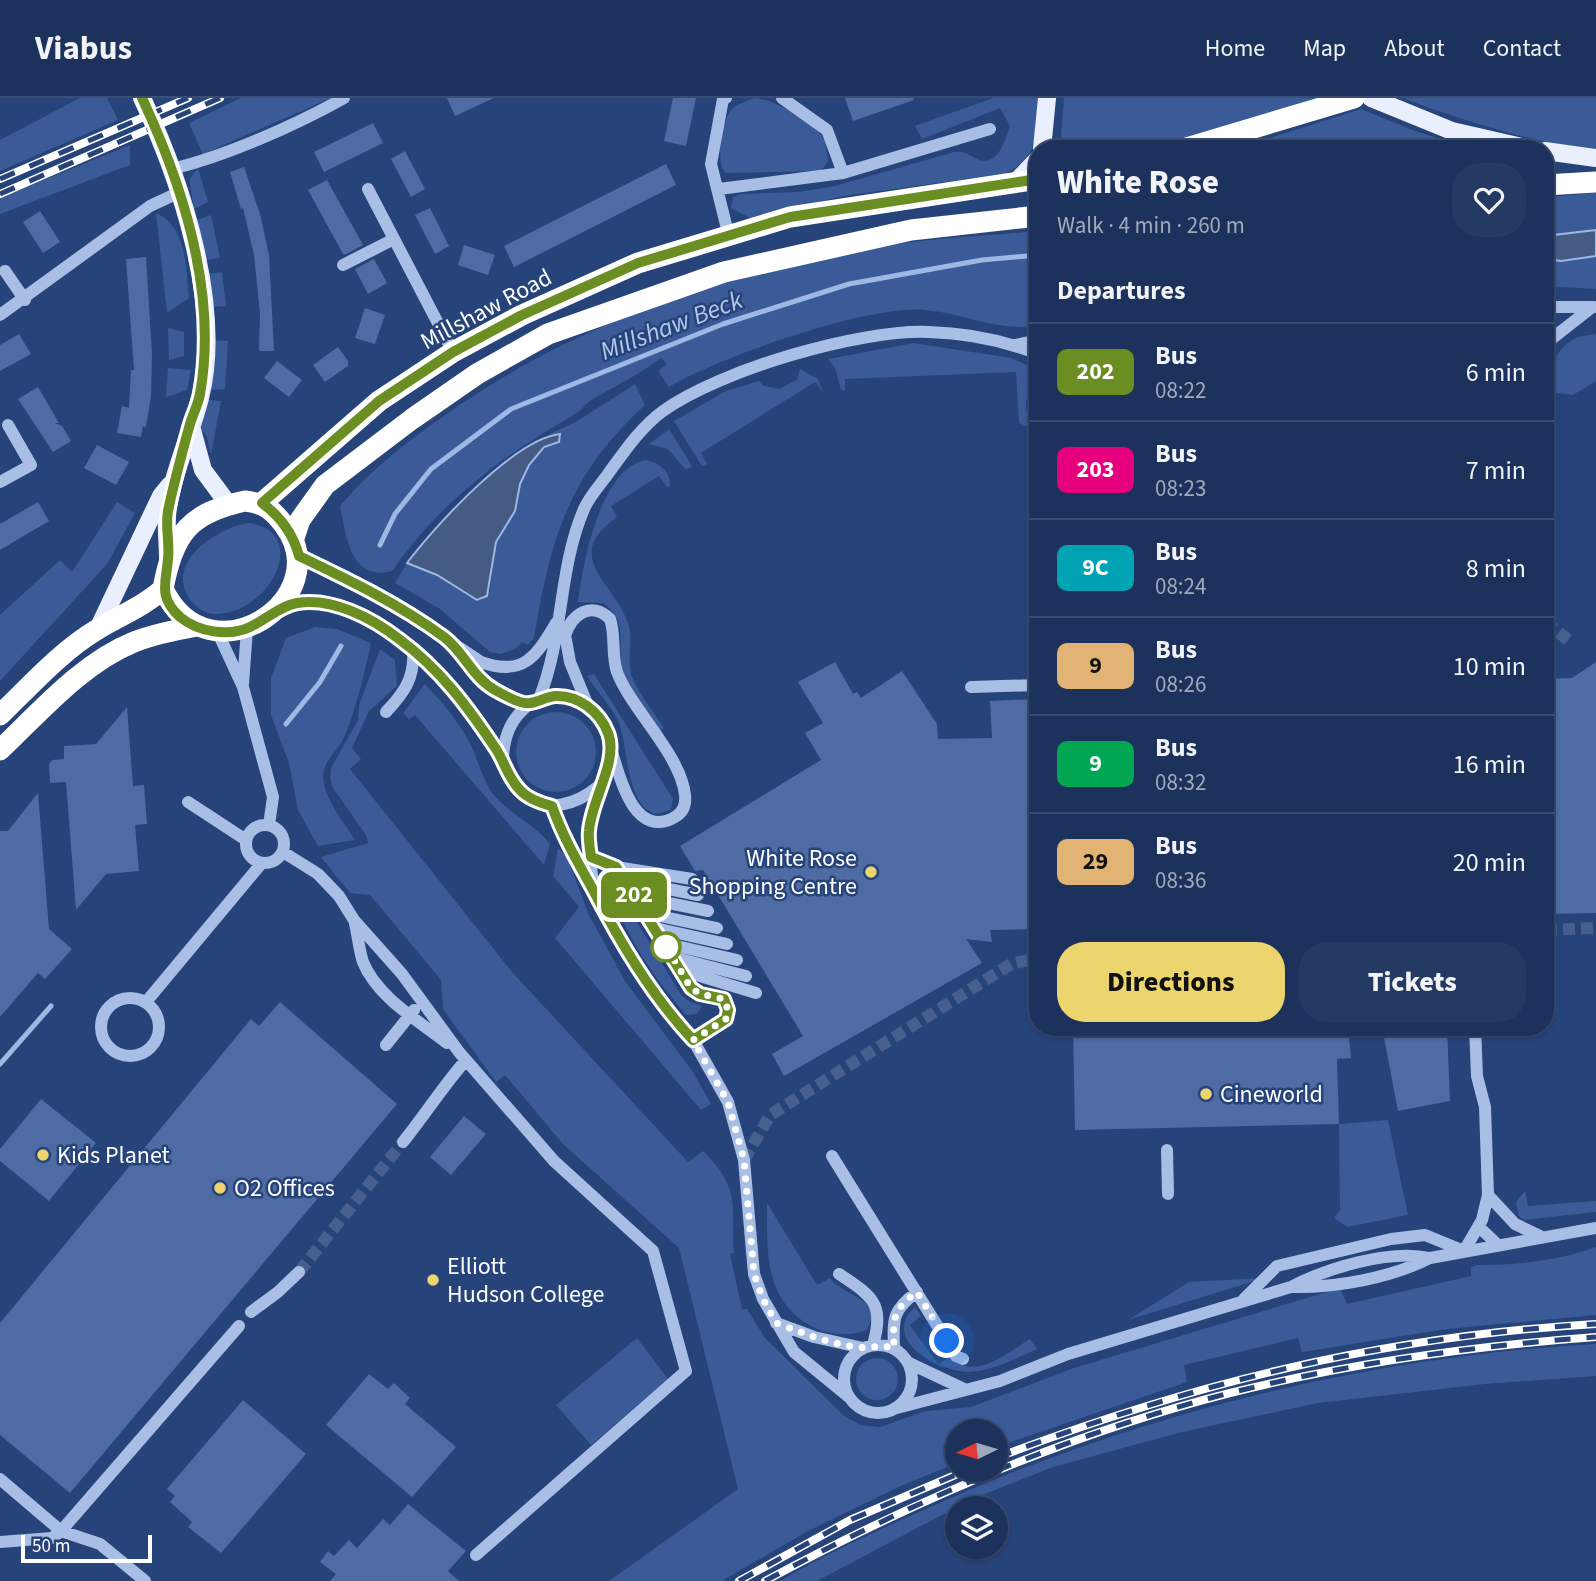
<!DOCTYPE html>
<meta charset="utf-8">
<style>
:root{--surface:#1c325c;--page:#253a62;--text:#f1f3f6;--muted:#a0aabb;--line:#3a4d72;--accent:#ecd46f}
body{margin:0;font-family:"Source Sans 3",sans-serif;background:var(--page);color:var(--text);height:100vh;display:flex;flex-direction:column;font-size:26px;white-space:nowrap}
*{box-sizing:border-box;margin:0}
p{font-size:23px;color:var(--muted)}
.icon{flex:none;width:38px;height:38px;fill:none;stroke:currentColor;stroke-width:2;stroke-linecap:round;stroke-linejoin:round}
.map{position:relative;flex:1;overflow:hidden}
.details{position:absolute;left:1029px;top:42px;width:525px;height:896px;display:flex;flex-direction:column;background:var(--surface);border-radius:28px;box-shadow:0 2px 5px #0004,0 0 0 2px var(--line)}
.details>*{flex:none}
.badge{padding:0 14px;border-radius:10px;font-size:24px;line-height:46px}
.needle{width:46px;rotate:265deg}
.buttons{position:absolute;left:945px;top:1321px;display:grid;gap:14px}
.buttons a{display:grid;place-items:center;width:63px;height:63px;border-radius:50%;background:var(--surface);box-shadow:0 2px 5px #0004,0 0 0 2px var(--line);font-size:35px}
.scale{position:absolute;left:21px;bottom:18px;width:131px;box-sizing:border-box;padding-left:7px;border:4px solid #fff;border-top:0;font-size:19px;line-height:24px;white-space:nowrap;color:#fff;-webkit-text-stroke:5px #26437a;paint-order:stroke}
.you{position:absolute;width:35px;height:35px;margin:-18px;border:5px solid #fff;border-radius:50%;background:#1a73e8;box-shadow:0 0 0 10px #1a73e833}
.map>.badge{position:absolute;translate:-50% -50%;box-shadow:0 0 0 4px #fff}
h2{padding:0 28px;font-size:26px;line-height:63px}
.round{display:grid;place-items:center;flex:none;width:74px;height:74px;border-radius:28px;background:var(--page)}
.overview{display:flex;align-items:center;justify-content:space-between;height:119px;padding:0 28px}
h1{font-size:33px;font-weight:800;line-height:52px}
.button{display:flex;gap:14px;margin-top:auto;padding:14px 28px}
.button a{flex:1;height:80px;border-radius:28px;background:var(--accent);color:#111;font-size:28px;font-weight:800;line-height:80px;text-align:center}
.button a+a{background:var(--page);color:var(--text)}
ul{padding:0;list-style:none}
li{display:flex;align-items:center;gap:21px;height:98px;padding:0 28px;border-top:2px solid var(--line)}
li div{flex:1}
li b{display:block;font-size:26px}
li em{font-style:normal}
li .badge{min-width:77px;font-weight:700;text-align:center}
header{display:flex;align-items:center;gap:42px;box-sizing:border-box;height:98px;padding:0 35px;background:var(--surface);border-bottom:2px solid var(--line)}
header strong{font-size:33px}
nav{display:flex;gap:38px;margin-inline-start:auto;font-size:24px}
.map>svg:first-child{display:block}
.green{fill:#3a5b98}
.water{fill:#455b84;stroke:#9eb8e4;stroke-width:2}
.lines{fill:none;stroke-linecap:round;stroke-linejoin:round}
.stream{stroke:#9eb8e4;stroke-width:5}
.building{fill:#4e6ca3}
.minor-tunnel{stroke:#475f8e;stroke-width:12;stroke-dasharray:12 6;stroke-linecap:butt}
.minor{stroke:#a9bee4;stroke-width:12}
.major{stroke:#e9effc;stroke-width:18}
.highway{stroke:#fff;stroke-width:21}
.rail-casing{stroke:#fff;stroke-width:8}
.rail{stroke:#26437a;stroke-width:5;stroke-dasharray:16;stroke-linecap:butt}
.line-casing{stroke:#fff;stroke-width:16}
.line{stroke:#6b8e23;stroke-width:10}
.walk{stroke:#fff;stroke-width:7;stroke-dasharray:0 12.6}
.poi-dot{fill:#ecd46f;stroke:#26437a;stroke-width:2.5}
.stop-dot{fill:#fff;stroke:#6b8e23;stroke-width:3.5}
.labels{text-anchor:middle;stroke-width:5;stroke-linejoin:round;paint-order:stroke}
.street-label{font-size:24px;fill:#fff;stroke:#26437a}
.poi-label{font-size:24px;fill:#fff;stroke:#26437a;text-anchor:start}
.water-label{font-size:26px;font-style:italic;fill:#b4c8ec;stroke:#26437a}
</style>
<header>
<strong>Viabus</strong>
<nav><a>Home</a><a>Map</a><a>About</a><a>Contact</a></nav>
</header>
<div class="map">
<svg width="1596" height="1483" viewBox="0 0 1596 1483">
<rect width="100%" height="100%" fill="#26437a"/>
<path class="green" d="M80,0H107L118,22L0,73V42Z
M241,0H331L203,56L189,25Z
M754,0C772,0 815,24 824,41C827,47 827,56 828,63L821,73L726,75C715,67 722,26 729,15C734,6 745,4 754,0Z
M993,0H1039C1037,35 1040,59 1004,76L843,98L752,121L731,110L733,99L741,96L798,94L835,88L954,54C964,53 966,55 975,60C997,72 1005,43 1010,28L1000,10L922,41L915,28Z
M1064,0H1317L1152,51H1060Z
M1403,0H1596V53C1529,43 1466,24 1403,0Z
M1361,11L1415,33L1472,51H1235Z
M130,47V67L0,116V100Z
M198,70L208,104L194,111L189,82Z
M1596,95V132L1545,138V99Z
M156,115C187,128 186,171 189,200L167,215Z
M211,117L220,160L204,162L197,122Z
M1038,133V227C1002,235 962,215 926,212C869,206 720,259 669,289L658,273L667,266L661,260C640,276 616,288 593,301C585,306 580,314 572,318C500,359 440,405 392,473C350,484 346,437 340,408C374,368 413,339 457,309C580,224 722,178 869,150C924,140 982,138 1038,133Z
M1596,158V191L1545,188V161L1561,163Z
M222,174L226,208L210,209L206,176Z
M168,230L184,234V258L169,262Z
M1596,236V283L1573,297L1551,294C1542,276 1557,250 1574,241C1580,238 1589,237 1596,236Z
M212,242L228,243L225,291L207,292Z
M914,245L1011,260L1038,272V287C1021,299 1025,314 1033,331L1019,325L1016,274L845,281V293L841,292L835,270L828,261Z
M168,270L191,272L187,292L166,299Z
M800,271L818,281L823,294L815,284L701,355L707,366L702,368L674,323L726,293L759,283L764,288L779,291L797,282Z
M635,286L645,307C568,378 551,439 534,540L528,547L522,544L515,551L501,556L490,554L440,511L395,485L407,465L437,477L467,497L482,502L490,493L496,444L515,412L520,386L529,366L559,336L547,337L576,324Z
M207,302L221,303L211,357L207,339L198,327Z
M669,331L692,368L686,372L668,351L649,346Z
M646,362C659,365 671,373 670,388L667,389L659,378L611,408L617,419C561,459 613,483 628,525C634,541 626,562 632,579C639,597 654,614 664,630L659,633C649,617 625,587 622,571C617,545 629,523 603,505L578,504C583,465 600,370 646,362Z
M117,404L135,415L107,466L0,583V517L60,462L72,474Z
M248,425C311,432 272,515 216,516C207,516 199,512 193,505C160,467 216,430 248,425Z
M315,529L337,531L371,545C367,566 352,627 342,643C333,659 320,665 324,686C328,706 345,725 355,742L318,748L298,712L289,665L271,617V580L286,540Z
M380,551L395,562L397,588L369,613L352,650L361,661L350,671L512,874L688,1064L703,1053C740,1089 732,1106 734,1155L730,1156L742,1211H747L765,1240L844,1318L861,1327L880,1329L926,1313L971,1309L1074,1270L1340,1190L1347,1206L1471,1178V1169L1477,1167C1520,1167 1556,1163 1596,1149V1217L1447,1231L1302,1254L1298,1240L1184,1267L1187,1284L996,1349V1334H957V1365L903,1387L808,1433L722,1483H609L738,1391L679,1150L562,1045L505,977L496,984L443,911L441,882L370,797L350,795L321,759L368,745L366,737L333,690L330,681L331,670L358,622L359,607Z
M594,576L673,701L671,712L656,716C625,708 629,648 618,623C611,607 596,593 587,578Z
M425,586C443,605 459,624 471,647C478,662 483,683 493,696C510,717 534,725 550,746L544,767L415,617L409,621L403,615Z
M516 654a40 40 0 1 1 80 0a40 40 0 1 1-80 0Z
M558,750L567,759L589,817L625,883L693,974L711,1006L701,1012L555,840L579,809L553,778Z
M617,791L681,897L690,904L702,908L697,916L686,917C652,876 629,845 612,794Z
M1388,1022L1408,1117L1347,1129L1334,1120L1340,1112L1339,1026Z
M1525,1093L1528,1108L1596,1103V1114L1524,1122L1519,1118L1516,1104Z
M767,1105L817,1187L830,1180C845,1200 884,1199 867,1232C828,1247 784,1221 773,1181C766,1158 767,1130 767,1105Z
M1264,1180L1128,1222L1189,1184Z
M915,1209L921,1218L910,1227L938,1266L950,1259C975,1284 1007,1255 1030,1241L1037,1251C1015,1261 994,1272 970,1274C940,1275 879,1242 915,1209Z
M637,1240L668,1281L591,1347L556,1307Z
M1596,1246V1278L1485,1286L1318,1305L1182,1334L1053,1369L972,1401L817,1483H780C831,1453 883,1430 937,1406C1145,1314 1368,1259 1596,1246Z
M856 1281a21 21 0 1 1 42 0a21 21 0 1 1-42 0Z"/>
<path class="water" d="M1596,132V158L1561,163L1545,161V138Z
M560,336L559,344L544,349L529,367L520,386L515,413L496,444L487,498L477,502L437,477L407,465C434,429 514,341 560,336Z"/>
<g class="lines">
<path class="stream" d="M380,447L395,416L431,371L511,311L723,226L849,186L982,162L1038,157
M286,626L320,584L341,548
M0,966L51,908"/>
</g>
<path class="building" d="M447,0H494L455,18Z
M673,0H696L686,48L664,43Z
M845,0H913L914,2L853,23Z
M373,25L383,45L324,74L314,54Z
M405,53L425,91L411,99L391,61Z
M666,66L676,87L514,169L504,148Z
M244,69L260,116L269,157L274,253H259L260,215L254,157L243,110L241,111L230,74Z
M327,82L363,147L346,156H343L308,92Z
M430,110L449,148L435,156L415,117Z
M40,113L60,144L43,155L23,124Z
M464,147L495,157L488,177L458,167Z
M146,159L152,256L151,298L146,329L143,328L141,339L117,335L122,308L129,310L131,272H134L126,161Z
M374,161L387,185L368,196L355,171Z
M365,210L385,217L375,246L355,240Z
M19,236L31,256L0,273V247Z
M338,249L348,263V268L325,284L313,267Z
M277,263L302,282L289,299L264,280Z
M38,289L59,325H55L62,328L71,343L53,354L18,301Z
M97,347L129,364L116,387L84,370Z
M38,404L49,423L0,452V426Z
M835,564L853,596L857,594L861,600L902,573L937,626L938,641L992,640L990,603L1038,601V831L990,832L992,844L966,841L982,865L784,978L772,956L803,938L703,772L695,773L680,748L821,662L805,635L823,625L798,584Z
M1596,564V815L1545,816V581L1572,580Z
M127,609L133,688L144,687L147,726L135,727L139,773L106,776L76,812L66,684L50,685L49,666L52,662L64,661V648L96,646Z
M38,695L49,831L72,851L45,881L38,875L0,919V733H8Z
M280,904L397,1006L70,1395L0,1337V1225L251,921L259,928Z
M1073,929H1348L1351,960L1337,961L1339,1026L1075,1032Z
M1382,929H1447L1450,1003L1398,1013Z
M41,1001L96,1045L49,1103L0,1063V1051Z
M464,1018L486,1036L451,1077L430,1059Z
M369,1276L388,1291L394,1285L410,1300L405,1306L456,1349L412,1399L326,1327Z
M243,1302L306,1356L221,1455L188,1429L192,1424L170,1404L175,1398L167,1391Z
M408,1406L466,1453L448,1473L459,1483H330L336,1476L320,1464L328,1453L334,1458L349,1442L357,1450L383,1421L390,1427Z"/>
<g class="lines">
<path class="minor-tunnel" d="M1545,523L1568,542
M1545,832L1596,830
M744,1062L770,1017L1011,866L1038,860
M299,1174L403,1044"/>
<path class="minor" d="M726,0L723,1L711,66L729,139
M782,0L827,32L843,75
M172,71C226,58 296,27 344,0
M368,91L453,254
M719,91L843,75L990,31
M343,167L394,141
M5,173L25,202
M1545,209H1594
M0,217L150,108L180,94
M1545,246L1591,210
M1015,247L1038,242
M0,384L31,367L8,327
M299,458L400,510L481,564C523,579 536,559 556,525
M1545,462L1550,470L1545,486
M280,512C344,480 437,564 471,613C481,629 495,646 503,663C509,674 511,686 522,695C547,717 577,706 599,688
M564,531L570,564L588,608
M218,535L243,589L273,699L269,727
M565,538C571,517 591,502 610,521C616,538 611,556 617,574C631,611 681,657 685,697C686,706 684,714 675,719C635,742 620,681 612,654
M456,552C482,583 490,590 528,606
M243,586L247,531
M971,589L1038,587
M539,601C564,540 558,471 584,411C589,399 600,387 608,376C624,354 641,329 663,313C720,272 860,231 929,234C965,235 1005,243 1038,256
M386,614C404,595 415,580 413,552
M503,662C504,585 593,577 610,639C617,666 592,702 589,732C587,749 591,768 593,785
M188,704L246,742
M552,707L565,739L618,840L670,917L693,942L728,1004L744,1062L754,1176L763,1201L794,1254L849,1299
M246 746a19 19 0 1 1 38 0a19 19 0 1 1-38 0Z
M283,754L318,776L339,798L354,822L402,876L459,954L554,1063L653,1153L686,1273L476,1457
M591,759L616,769L691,890L700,896L724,901L728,912L726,921L693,942
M616,769L692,781
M625,782L698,797
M634,798L708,813
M645,815L717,830
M355,826C358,838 359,852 363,864C377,899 419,923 447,945
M655,830L727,846
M664,845L737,862
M672,859L746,878
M680,872L756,895
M101 929a29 29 0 1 1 58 0a29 29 0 1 1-58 0Z
M146,904L261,766
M386,947L414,912
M403,1044C425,1017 443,988 466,962
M1167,1052L1168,1096
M832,1058L956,1258L963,1261
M1488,1097L1515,1126L1540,1138
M1479,1129L1498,1147
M1464,1153L1482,1122L1488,1097L1485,1009L1477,978L1475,929
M839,1176C872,1198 885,1205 873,1247
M1292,1189C1336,1190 1390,1180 1430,1160L1596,1130
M1244,1201L1277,1168L1391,1141L1425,1137L1464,1153
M251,1214L278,1194L299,1174
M776,1225L814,1239L863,1250
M844 1281a34 34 0 1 1 68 0a34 34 0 1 1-68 0Z
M894,1250C893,1221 892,1212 917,1194
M909,1265L964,1291
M897,1310L1000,1283L1068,1256L1291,1189C1327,1170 1390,1151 1430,1160
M0,1381L61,1433L100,1446L145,1483
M0,1444L52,1440L61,1433L239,1228"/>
<path class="major" d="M142,0C181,83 223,208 200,300C190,339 171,378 167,418C166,432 168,447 168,461
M1371,0L1452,33L1530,51
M1042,51L1047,0
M1545,53L1596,60
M1015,85L1038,61
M191,328L203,372L229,407
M98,531L161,398L170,387"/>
<path class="highway" d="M1183,51L1354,0
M1545,87L1596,84
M245,403C264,405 273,412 284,427C339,499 210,587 163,491C173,436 189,415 245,403Z
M262,405L379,303L453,254L522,217L638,165L790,119L1038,81
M294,440L300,422L325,387L412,321L477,276L548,236L724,174L911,132L1038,118
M0,617C31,587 61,553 98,531C121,517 143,509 163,491
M0,652C40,614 82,565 134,544C154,536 175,532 197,528"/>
<g class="rail-casing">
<path id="rail" d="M0,81L188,0
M0,96L220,0
M996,1360C1192,1285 1386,1238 1596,1226
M739,1483L850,1422L967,1372
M765,1483C912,1404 1067,1336 1230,1295C1350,1265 1473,1248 1596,1239"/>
</g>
<use href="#rail" class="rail"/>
</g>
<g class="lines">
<g class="line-casing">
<path id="line" d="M142,0C184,90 218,196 200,296C198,307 193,316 190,326C182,355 174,384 168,413C165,429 170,445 168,461C166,485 158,499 180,519C198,534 229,539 250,529C265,522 280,508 297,505C332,499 372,520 399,541C440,571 468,609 496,651C505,665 508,680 520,692C528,701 540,705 552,708C562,737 577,763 592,790C620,844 651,897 693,942L726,921L728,912L724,901L700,896L691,890L616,769L591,759C590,751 588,741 589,733C591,702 619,663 608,635C600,614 579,597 555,598C546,599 538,604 530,605C522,607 502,596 495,592C473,580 464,554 444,539C399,506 349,482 299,458C293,435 281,419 262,405L379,303L453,254L522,217L638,165L790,119L1038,81"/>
</g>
<use href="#line" class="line"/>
<path class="walk" d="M666,849L664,845L691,890L700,896L724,901L728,912L726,921L693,942L728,1004L744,1062L754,1176L763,1201L776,1225C803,1235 828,1245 856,1249C869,1251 880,1246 894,1250C893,1221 892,1212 917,1194L947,1243"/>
</g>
<g class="poi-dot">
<circle cx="871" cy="774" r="7"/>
<circle cx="1206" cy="996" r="7"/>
<circle cx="43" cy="1057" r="7"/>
<circle cx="220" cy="1090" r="7"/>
<circle cx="433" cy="1182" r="7"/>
</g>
<circle class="stop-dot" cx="666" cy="849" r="14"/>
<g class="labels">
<g class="street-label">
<text transform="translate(486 211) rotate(-28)" y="8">Millshaw Road</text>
</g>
<g class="poi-label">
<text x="857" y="768" text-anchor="end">White Rose<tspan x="857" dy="28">Shopping Centre</tspan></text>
<text x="1220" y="1004">Cineworld</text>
<text x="57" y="1065">Kids Planet</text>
<text x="234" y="1098">O2 Offices</text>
<text x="447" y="1176">Elliott<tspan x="447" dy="28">Hudson College</tspan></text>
</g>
<g class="water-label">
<text transform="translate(671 227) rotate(-21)" y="9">Millshaw Beck</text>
</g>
</g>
</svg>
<div class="buttons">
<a><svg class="needle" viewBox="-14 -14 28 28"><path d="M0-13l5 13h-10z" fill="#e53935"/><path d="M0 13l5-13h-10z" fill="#a0aabb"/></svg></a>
<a><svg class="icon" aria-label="layers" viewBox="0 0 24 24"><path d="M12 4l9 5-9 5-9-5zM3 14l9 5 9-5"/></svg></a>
</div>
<div class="scale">50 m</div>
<div class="you" style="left:947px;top:1243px"></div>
<b class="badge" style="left:634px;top:797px;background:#6b8e23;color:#fff">202</b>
<section class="details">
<div class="overview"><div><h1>White Rose</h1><p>Walk · 4 min · 260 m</p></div><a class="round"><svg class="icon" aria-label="heart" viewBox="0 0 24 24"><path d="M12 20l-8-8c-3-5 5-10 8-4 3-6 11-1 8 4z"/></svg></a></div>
<h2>Departures</h2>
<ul>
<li><span class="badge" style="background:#6b8e23;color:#fff">202</span><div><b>Bus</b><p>08:22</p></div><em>6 min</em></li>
<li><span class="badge" style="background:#e6007e;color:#fff">203</span><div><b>Bus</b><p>08:23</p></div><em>7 min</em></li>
<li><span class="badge" style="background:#00a3b4;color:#fff">9C</span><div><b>Bus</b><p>08:24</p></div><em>8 min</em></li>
<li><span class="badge" style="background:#e1b475;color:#111">9</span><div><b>Bus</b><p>08:26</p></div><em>10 min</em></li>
<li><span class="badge" style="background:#00a651;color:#fff">9</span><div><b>Bus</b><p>08:32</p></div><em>16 min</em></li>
<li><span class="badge" style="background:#e1b475;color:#111">29</span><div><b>Bus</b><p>08:36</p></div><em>20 min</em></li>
</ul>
<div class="button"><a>Directions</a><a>Tickets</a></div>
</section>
</div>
